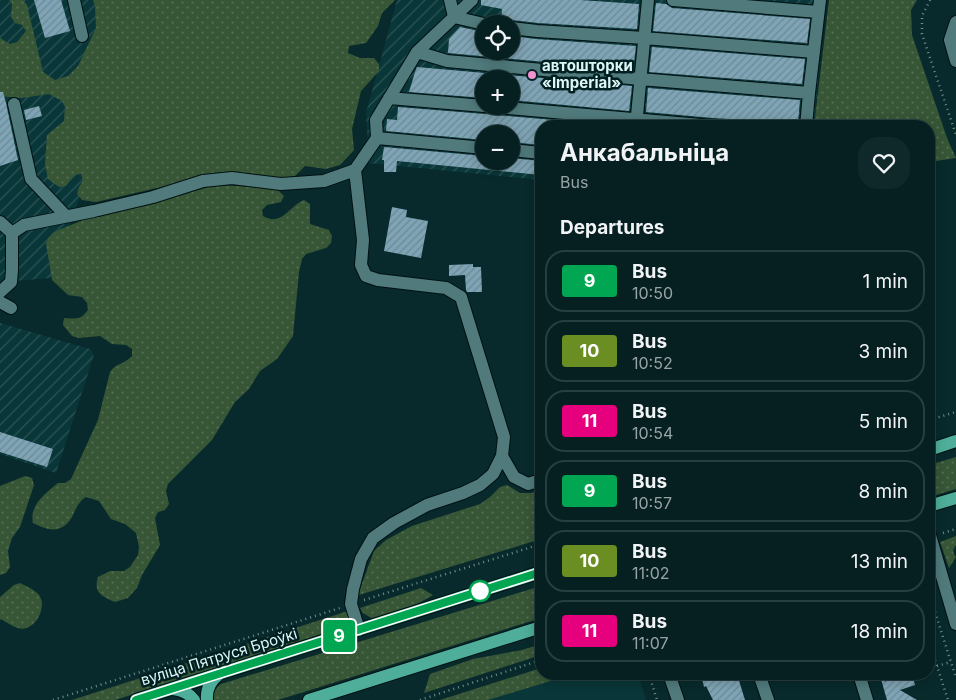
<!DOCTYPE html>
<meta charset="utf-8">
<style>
:root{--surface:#062021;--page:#0f282a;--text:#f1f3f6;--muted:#98a3a5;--line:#273e3f}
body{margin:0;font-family:Inter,sans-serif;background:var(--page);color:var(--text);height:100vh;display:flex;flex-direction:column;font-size:19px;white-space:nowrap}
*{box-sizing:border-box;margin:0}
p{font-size:16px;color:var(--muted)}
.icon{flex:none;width:28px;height:28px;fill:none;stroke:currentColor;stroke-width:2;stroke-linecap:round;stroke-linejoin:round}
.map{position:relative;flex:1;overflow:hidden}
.details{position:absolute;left:535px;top:120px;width:400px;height:560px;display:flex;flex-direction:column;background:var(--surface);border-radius:20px;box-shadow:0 2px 12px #0003,0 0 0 1px var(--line)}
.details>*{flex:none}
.badge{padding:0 10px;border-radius:4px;font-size:18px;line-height:32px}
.controls{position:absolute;left:475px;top:15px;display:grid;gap:10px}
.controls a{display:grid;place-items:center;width:45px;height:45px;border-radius:50%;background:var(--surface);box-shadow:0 2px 12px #0003,0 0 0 1px var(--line);font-size:25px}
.map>.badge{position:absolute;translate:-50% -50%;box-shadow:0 0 0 2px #fff}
h2{padding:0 25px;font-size:19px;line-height:45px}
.round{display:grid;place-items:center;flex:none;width:52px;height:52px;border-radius:20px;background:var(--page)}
.head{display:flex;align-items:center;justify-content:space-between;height:85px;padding:0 25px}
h1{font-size:24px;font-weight:700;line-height:38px}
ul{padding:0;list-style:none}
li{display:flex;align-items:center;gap:15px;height:62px;margin:0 10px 8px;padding:0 15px;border:2px solid var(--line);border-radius:20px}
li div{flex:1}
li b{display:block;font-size:19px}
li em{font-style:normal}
li .badge{min-width:55px;font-weight:700;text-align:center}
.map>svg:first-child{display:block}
.built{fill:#093638}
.industrial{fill:url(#industrial-furrows);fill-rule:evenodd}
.grass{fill:url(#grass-dots)}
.building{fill:url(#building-hatch)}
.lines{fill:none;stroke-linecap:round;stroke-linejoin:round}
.minor-casing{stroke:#001112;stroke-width:14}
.major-casing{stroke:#001112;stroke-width:14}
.path{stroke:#718e8f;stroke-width:2.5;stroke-dasharray:1 4;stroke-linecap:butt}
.minor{stroke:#507a7c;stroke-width:12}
.major{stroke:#4eae99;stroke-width:12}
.line-casing{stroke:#fff;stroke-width:11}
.line{stroke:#00a651;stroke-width:8}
.poi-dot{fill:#f491d3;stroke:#002022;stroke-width:2}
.stop-dot{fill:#fff;stroke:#00a651;stroke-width:2.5}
.labels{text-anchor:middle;stroke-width:5;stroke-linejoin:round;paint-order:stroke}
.poi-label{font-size:15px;font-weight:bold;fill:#dff6f7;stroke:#002022;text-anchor:start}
.street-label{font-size:15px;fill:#dff6f7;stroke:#002022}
</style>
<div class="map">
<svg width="956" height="700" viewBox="0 0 956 700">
<defs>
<pattern id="industrial-furrows" width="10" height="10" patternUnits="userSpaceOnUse" patternTransform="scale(1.25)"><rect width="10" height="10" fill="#093638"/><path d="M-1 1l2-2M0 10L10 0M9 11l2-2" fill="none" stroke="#2c5456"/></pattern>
<pattern id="grass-dots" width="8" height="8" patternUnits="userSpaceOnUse" patternTransform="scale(1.25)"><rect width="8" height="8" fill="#375636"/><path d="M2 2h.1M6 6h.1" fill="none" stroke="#546f54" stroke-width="1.8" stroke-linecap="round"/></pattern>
<pattern id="building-hatch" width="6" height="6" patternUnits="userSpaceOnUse" patternTransform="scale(1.25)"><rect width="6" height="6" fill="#7fa4b5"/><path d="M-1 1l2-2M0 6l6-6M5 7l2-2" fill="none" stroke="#6d8995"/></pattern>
</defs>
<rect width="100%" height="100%" fill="#082a2c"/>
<path class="built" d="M574,674H638L646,700H488Z"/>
<path class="industrial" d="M0,0H151L51,278L0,282Z
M397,0H825L814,126H541V180L369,163L366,113ZM484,24H511V51H484ZM484,79H511V106H484ZM484,134H511V161H484Z
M0,323L90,349L94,355L56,473L0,454Z"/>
<path class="grass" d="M9,0H23L27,5L43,72L55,80L68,76L78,66L96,28L95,6L93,0H395L382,13L378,26L366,43L349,46L348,53L360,58H374L379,64V71L361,91L352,129L354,150L340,165L326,169L305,166L295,176L281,179L247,173L218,174L96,202L82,200L77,194L79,187L83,181L81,174L74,175L66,186L59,187L48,179L45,164L47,135L64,121L65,107L62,101L49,94L22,98L0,96V38L10,44L17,42L26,31L22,25L15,23L11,17L12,3Z
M829,0H917L911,10L912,35L947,138L956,158L929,162V126H814Z
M217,185L273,188L279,191L284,196L281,202L267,205L262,210L263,216C282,227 289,206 304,200L310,204V224L329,230L332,236L331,243L326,248L306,254L302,259L299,272L293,336L277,359L260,371L249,389L235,402L212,440L168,484L166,491L169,504L165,510L158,512L155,518L160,545L142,575L137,588L128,598L115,602C102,596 93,593 98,577L110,571H124L130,567L138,555L139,547L136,533L125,524L111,519L99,501L86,497C78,502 76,509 72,517C62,534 48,531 33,523C29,505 46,493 58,483H65L71,479L98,420L110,372C116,363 125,364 132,356V349L126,345L112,344L100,336L79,338L72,336L63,325L64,318C76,319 81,320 88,310L87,303L82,297L68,295L52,280L46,243L49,237L54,232L100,213L114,212Z
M956,457V489L929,497V465Z
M25,476L32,478L34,485L20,527L12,538L8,551L10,567L6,573L0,575V486Z
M507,485L520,493H531L541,491V539L359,595L360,589L374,551L386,540L412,526L480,504L490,497L500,487Z
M956,536V545C952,550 953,553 956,557L949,568L940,542Z
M20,583C26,586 33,589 37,593C48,602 39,625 26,628C18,631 8,623 1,619L0,620V597L14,585Z
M541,586V618L278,700H213C213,693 215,689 221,684Z
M421,588L433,595L417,604L373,619L363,613L360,608Z
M348,611C351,620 348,623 341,629L115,700H72Z
M541,644V655L424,693L430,674L473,659L522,650Z
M541,668V674H574L488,700H440Z"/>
<path class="building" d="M34,0H61L70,31L45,38Z
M481,0H580L639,4L637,29L538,23L512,20L505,23L501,22L502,9L481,5Z
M656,3L666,4L672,8L810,19L807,43L653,31Z
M460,27L484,32V51H511V36L536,39L636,46L633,70L448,53L449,39Z
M652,47L805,59L802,84L649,72Z
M417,67L632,86L629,111L511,100V79H484V98L409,92L415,72Z
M648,88L800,100L798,123L713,118L646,112Z
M0,92H3L6,103L18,160L0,166Z
M39,106L42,116L26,120L24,110Z
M398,107L485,114L623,126H541V145L511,142V134H484V140L386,131L387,119L397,120Z
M384,147L484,156V161H511V158L541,161V175L397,161L396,172H384V160H382Z
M392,207L407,210L406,217L428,221L421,258L384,251Z
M473,264V267H481L482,292H467L466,290L465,275L449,276V265Z
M0,432L53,449L47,467L0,452Z
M701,674H737L745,700H713L706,686L704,687Z
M883,674H912L915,685L900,690L917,700H887L881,679L886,682Z"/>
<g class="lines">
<g class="minor-casing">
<path id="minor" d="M74,0L82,36
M450,0L454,17L484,24
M472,0L417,52L376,120L377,138L484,148
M673,0L818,12
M956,22L950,40L956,61
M511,28L537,31L644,38L814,52
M417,52L447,61L640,79L809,93
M389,98L484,106
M14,104L31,179L66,216
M486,106L712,126
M636,126L648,0
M806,126L809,93L820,0
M511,150L541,153
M355,170L363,240L361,265L366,276L378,280L446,288L461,297L504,437L502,456L493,474L480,485L463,493L427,505L394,523L373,538L361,559L353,589L351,604L359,630
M0,222L12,233
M0,292L11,282L12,270V233L24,225L94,211L153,197L203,181L232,178L281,184L324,181L355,170L377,138
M0,302L11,308
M502,456L514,477L528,484L541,480
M929,532L956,624
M669,674L678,700
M760,674V677L768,700
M859,674L867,700"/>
</g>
<g class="major-casing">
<path id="major" d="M929,450L956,441
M929,506L956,498
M173,689C182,690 189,693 194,700
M136,700L541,572
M207,700C206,689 210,681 219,674
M309,700L541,627"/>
</g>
<path class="path" d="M930,0L922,16V34L956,135
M929,420L956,412
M943,533L956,529
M929,593L956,678
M364,600L541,544
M929,641L948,700
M937,666L951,662
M649,674L657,700
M53,700L340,608
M420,700L541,660"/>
<use href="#minor" class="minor"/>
<use href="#major" class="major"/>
</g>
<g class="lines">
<g class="line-casing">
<path id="line" d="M136,700L541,572"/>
</g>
<use href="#line" class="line"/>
</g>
<circle class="poi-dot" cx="532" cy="75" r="5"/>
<circle class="stop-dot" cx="480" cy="591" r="10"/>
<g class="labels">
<g class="poi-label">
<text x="542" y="71">автошторки<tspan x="542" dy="17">«Imperial»</tspan></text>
</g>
<g class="street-label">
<text transform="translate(219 657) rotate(-17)" y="5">вуліца Пятруся Броўкі</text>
</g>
</g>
</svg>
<div class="controls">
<a><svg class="icon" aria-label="locate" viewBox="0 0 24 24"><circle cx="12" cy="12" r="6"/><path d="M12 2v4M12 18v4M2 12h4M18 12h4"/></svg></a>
<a>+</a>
<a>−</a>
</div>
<b class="badge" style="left:339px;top:636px;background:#00a651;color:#fff">9</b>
<section class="details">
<div class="head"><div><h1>Анкабальніца</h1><p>Bus</p></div><a class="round"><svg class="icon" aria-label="heart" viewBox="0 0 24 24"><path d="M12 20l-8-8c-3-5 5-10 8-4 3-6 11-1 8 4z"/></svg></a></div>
<h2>Departures</h2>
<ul>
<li><span class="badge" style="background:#00a651;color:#fff">9</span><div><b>Bus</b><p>10:50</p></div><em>1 min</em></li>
<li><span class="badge" style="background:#6b8e23;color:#fff">10</span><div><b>Bus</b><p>10:52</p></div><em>3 min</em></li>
<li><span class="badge" style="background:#e6007e;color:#fff">11</span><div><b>Bus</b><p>10:54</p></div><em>5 min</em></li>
<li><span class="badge" style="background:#00a651;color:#fff">9</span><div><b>Bus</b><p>10:57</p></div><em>8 min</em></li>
<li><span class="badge" style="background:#6b8e23;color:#fff">10</span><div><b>Bus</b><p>11:02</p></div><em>13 min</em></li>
<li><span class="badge" style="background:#e6007e;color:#fff">11</span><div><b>Bus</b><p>11:07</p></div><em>18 min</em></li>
</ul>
</section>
</div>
